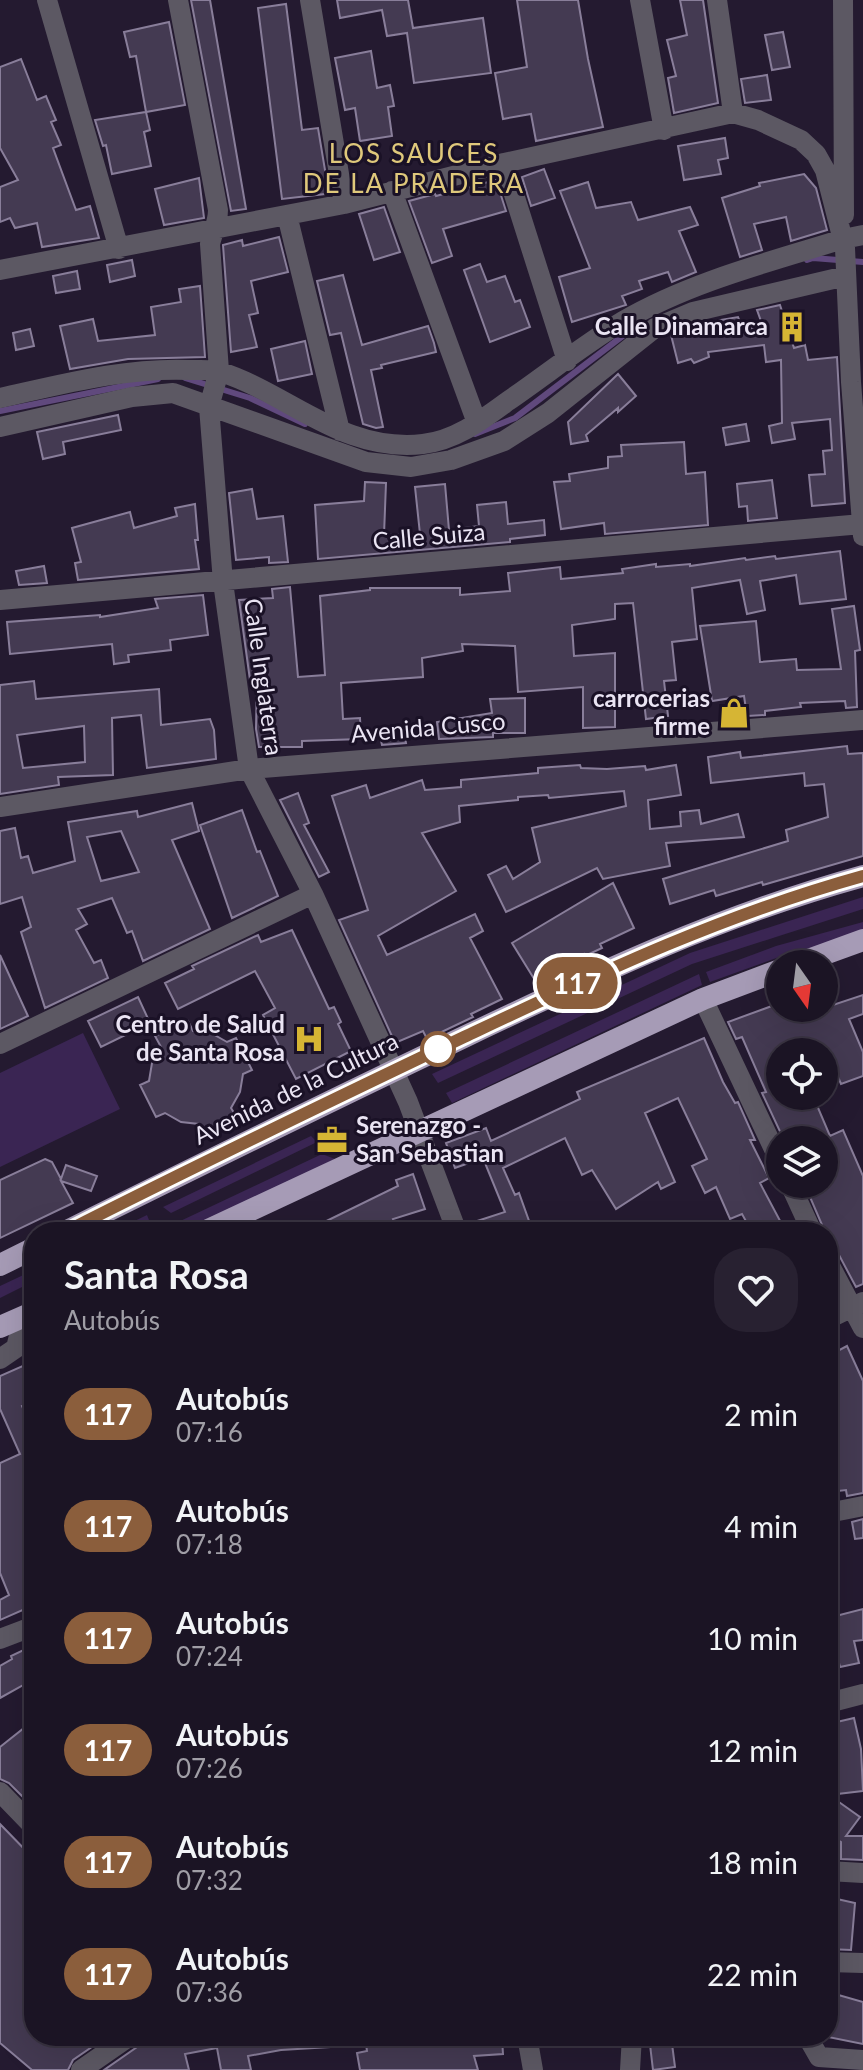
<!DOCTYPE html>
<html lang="es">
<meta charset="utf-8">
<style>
:root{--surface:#1b1424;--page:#282131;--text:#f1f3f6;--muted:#a09ea6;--line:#393341}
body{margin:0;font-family:Lato,sans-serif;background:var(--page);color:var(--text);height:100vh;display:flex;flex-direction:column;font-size:30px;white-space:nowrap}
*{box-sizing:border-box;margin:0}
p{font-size:26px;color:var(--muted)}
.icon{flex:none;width:44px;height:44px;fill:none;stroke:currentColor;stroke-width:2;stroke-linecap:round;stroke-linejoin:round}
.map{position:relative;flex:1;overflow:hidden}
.drawer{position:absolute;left:24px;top:1222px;width:814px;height:824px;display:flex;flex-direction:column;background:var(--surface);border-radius:32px;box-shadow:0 8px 32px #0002,0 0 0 2px var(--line)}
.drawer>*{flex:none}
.badge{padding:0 16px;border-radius:26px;font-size:28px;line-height:52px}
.needle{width:52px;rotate:166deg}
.tools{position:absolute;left:766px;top:950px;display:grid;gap:16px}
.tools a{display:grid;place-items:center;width:72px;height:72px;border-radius:50%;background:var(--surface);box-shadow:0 8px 32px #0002,0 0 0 2px var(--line);font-size:40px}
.map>.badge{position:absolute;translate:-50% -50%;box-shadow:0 0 0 4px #fff}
.round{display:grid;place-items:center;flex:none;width:84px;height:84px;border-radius:32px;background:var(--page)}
.head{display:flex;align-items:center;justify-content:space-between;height:136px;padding:0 40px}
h1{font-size:38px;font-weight:700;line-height:60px}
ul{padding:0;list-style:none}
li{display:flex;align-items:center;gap:24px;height:112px;padding:0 40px}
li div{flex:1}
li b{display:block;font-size:30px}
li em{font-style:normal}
li .badge{min-width:88px;font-weight:700;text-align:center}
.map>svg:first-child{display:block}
.green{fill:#3a2553}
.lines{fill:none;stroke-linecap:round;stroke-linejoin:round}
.stream{stroke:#60497d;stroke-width:6}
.building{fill:#443a52;stroke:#897e9a;stroke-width:2;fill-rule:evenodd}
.minor{stroke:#5c5863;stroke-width:20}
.trunk{stroke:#a69bb6;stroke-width:22}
.line-casing{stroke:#fff;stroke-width:18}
.line{stroke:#8b5e3c;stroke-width:12}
.stop-dot{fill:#fff;stroke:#8b5e3c;stroke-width:4}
.labels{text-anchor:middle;stroke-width:6;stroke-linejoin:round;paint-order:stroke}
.poi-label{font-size:24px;font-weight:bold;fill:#eae4f3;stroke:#1a1126;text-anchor:end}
.street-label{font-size:24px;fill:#eae4f3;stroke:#1a1126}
.neighbourhood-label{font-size:26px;letter-spacing:2px;fill:#dfc87b;stroke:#1a1126}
</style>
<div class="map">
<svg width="863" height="2070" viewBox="0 0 863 2070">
<rect width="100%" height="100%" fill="#241a30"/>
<path class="green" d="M863,897V909L692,964L438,1083L432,1074L690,953Z
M863,922V933L779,957L710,982L706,972L776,946Z
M699,974L702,985L452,1103L446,1093Z
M83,1033L120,1109L0,1167V1073Z
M311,1136L317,1142L171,1213L163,1207Z
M322,1154L335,1159L185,1232H178L174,1224Z
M147,1215L151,1225L136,1232H112Z
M34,1270V1281L0,1298V1286Z"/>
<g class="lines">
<path class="stream" d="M807,260L813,258L863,262
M185,378L250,398L305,424
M0,411L158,379
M475,434L515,418L641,322"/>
</g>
<path class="building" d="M191,0H210L246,209L231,211Z
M337,0H408L413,28L483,18L491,73L414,83L407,33L387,36L382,10L340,18Z
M517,0H578L588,59L603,127L536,141L531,114L503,119L495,73L527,67Z
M680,0H703L718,103L674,113L668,78L676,76L667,40L687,35Z
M286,4L302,130L318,128L327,182L325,194L282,199L258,8Z
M169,22L185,105L146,112L136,56L130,57L124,32Z
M783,32L790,67L772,70L765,35Z
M371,51L377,88L390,85L394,106L388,107L392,136L360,141L355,108L345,110L335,58Z
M21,59L37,100L46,96L56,120L51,122L61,145L53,148L76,210L90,206L99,238L42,247L37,223L15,228L10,218L0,222V187L18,180L0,148V67Z
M767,75L771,100L745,103L741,79Z
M146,112L150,130L144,132L151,166L112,174L106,145L103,146L95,120Z
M725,138L728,158L718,160L721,174L684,180L678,146Z
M544,169L555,198L531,206L522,177Z
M804,174L816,188L827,230L791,241L786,217L754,224L762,250L740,257L722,198L760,186L759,183Z
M199,178L204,218L164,225L155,189Z
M496,180L506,211L443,229L452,256L432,263L409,201L435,194L436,196Z
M588,182L596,208L631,202L638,220L690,207L698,225L679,231L696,272L672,282L668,272L639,281L642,289L622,296L626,305L572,322L559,277L590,268L560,191Z
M384,207L400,252L374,260L359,214Z
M279,237L288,272L251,281L258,313L249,315L257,347L231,352L223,245L242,240L243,246Z
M132,260L135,276L110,282L107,265Z
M480,264L487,282L505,276L515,302L520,300L530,327L490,342L464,270Z
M77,271L80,289L56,293L53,276Z
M343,275L362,345L428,326L434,343L436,352L381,365L382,368L371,370L383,427L376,428L363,424L341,333L330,335L317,281Z
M200,286L205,357L128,359L70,369L60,326L93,319L98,341L155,335L151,307L181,302L179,289Z
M780,305L794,348L805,345L808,360L837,357L845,503L812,506L809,475L825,474L823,451L832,450L830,419L792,423L795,439L772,443L769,426L782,423L781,360L766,362L764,345L708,352L709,357L694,363L691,359L678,363L671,335L697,324L738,317L744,331L762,324L757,310Z
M30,329L34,346L16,350L13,333Z
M305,341L312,374L278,381L271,349Z
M618,374L636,396L618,412V408L586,435L588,441L571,444L568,422Z
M118,415L121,430L63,442L65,454L43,459L37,432Z
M746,424L749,441L726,445L723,428Z
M684,442L686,474L705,472L708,525L605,534L604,523L561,529L554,482L570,481L569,474L608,468V457L622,456L621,445Z
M772,480L777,518L748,521L747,506L739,507L737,484Z
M365,482L386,483L384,535L420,534L415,487L445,484L449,530L479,526L477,505L506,502L508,524L544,520L545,535L510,539V542L318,559L315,505L364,501Z
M252,489L257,519L283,516L288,562L269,563V557L236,560L229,493Z
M195,504L198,540H195L199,569L78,580L75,563L81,562L72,528L130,512L134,528L177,516L175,508Z
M840,551L846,599L800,604L796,575L760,581L765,610L747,614L740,580L692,588L697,639L672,642L676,680L664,681L668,716L646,719L633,603L615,604V619L572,625L574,656L615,653V727L583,728V687L518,692L515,646L462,644L463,651L422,658L423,677L341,683L343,719L360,718L361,739L302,741V747H259L256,729L257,679L250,680L239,600L273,598L272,589L290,587L298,677L325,675L320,596L370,590V588H460V595L510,591L508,573L560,567L561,579L623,573L622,569L656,564V567L690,564V566L745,558L746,560L775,556L776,559Z
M44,566L47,583L19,585L16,571Z
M203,595L208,635L170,640L171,650L128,655L129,662L114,664L112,644L10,654L7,622L100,615V617L158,608L155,599Z
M854,606L860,650L855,651L857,707L846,708L845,701L800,703L801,707L765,711V715L747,716L744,696L712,701L700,626L756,621L760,662L796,659L797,670L841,669L832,609Z
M34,681L36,699L159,689L161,725L210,719L214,730L216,759L147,768L141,715L112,718L113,775L58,777L59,785L0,794V685ZM84,726L85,762L23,768L17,735Z
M525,698V733H493V737L439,739L437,722L492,713L490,699Z
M403,727L406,743L382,745L379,731Z
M847,746L848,754L863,753V856L763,885L762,882L716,896L714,890L670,904L663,879L788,841L786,830L828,817L824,784L805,786L804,773L711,783L708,757L740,752L741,758Z
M580,765L581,768L607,769L645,766L646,770L676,765L681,795L648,800L650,829L681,826L680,812L699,810L701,824L738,814L744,837L666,843L670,866L603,879L597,868L506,912L488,875L506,866L513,879L540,862L532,828L626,806L624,791L549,798L548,795L518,797V800L459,806L460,822L422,833L456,891L378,936L387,955L475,914L483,931L470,938L502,999L471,1014L473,1017L427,1039L423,1031L395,1043L339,920L368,910L332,796L366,785L370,798L422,780L425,790L461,787V780L538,773V768Z
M298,793L309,823L304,825L329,872L319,877L280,800Z
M192,803L199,831L172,840L210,929L143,961L132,931L127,933L112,898L78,909L87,924L76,930L94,963L101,960L108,978L45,1008L21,932L31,927L22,897L0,904V831L15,828L21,858L28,856L33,873L75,861L68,822L137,811L138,817ZM121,831L139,872L101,881L87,837Z
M242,810L257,852L260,851L278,896L232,918L200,825Z
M613,883L634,928L600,944L602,948L585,956L584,954L536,982L512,943Z
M292,930L329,1009L334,1007L341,1022L338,1024L351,1051L296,1079L263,1015L275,1008L255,971L178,1009L165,983L194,969L192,966L258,935L261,942Z
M0,955L28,1016L0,1029Z
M863,995V1014L849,1019L863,1052V1076L841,1084L826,1048L822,1050L819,1043L800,1052H775L780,1064V1096H813L830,1136L843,1130L863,1176V1284L856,1287L839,1255L828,1249V1232H825L810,1197L824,1191V1140H784L762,1093L766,1092L742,1037L736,1039L728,1022L780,1003V1008H824Z
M138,997L150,1023L101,1047L88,1021Z
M188,1021L193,1031L211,1033L227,1042L236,1038L252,1070L243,1074L240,1092L231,1108L236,1116L204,1132L199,1124L181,1122L165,1113L156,1117L140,1085L149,1081L152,1063L161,1047L155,1036Z
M704,1038L723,1082L735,1103L738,1102L755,1140H750L769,1178L760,1183L786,1232H752L742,1214L730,1219L716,1187L705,1193L692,1166L707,1159L678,1098L645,1113L675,1182L661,1189L658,1182L616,1209L592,1170L582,1175L565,1138L503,1168L515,1195L519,1193L533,1232H470L468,1224L505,1212L483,1158L455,1168L446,1143L486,1128L491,1141L580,1099L577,1092Z
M320 1140a12 12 0 1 1 24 0a12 12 0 1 1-24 0Z
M45,1159L52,1162L61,1179L66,1165L97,1176L91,1191L61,1181L73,1203L0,1238V1180Z
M413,1174L425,1209L393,1219L399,1232H304L398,1186L396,1180Z
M847,1346L863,1381V1493L847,1496L846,1490L838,1491L828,1464V1356Z
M34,1361V1401L22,1406L34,1433V1605L0,1620V1600L9,1595L0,1573V1463L20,1454L0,1409V1376Z
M863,1519V1538L855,1539L852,1522Z
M863,1609V1640L854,1641L859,1663L840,1667L828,1618Z
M34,1645V1679L0,1698V1666L12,1659L11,1656Z
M854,1718L861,1749L863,1791L829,1795L860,1817L846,1836H863V1860L841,1859V1842L828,1834V1724Z
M24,1728L34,1741V1808L9,1783L0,1779V1747Z
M0,1824L34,1859V2036H99L102,2040L73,2060L68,2070H32L0,2043Z
M828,1897L855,1903L851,1950L828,1949Z
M828,1992L863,2002V2044L828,2037Z
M161,2036H330V2047L281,2050L248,2056L251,2070H221L217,2048L185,2054L189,2070H104L137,2047L142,2040Z
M387,2036H472V2040L502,2038L503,2054L474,2056L478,2070H360L357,2053L367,2051L366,2044L387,2040Z
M649,2036H671L675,2067L653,2070Z"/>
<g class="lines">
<path class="minor" d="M47,0L119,249
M178,0L218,210C218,222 213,232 210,244L219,371L209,407L223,582L249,769L313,894L408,1102L457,1232
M310,0L344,204
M640,0L664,130
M717,0L733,113
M843,0L844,215
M504,163L567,361
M392,191L477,423
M287,215L340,431
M0,270L344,204L504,163L733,113L758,120L801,140L816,154L825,170L845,248L851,382L863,536
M0,398C63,384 126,367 191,370C200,370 212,369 221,372C291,395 343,453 423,444C456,440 482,420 508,401C546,375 583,345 623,321C690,282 769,262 843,239L863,235
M0,427L132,397L173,393L366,462L411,467L451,460L504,441L548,413L655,328L693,312L846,276
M0,600L862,524
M0,807L249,769L863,720
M703,999L780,1162
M0,1044L313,894
M790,1184L812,1232
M828,1262L863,1328
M828,1319L863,1302
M0,1359L16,1348L24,1316
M828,1513L863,1506
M0,1639L34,1626
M828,1703L863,1694
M0,1792L34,1827
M828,1871L863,1873
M828,1962L863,1963
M527,2036L533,2070
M807,2036L819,2057L863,2060
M81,2070L130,2036
M630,2070L632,2036"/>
<path class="trunk" d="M797,964L863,940
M65,1232C198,1166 330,1101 464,1037C596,974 721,915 863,876
M204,1232L703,999L780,970
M0,1265L34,1248
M0,1327L34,1312"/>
</g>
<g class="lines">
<g class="line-casing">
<path id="line" d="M65,1232C197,1165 330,1101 464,1037C598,974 719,916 863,876"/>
</g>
<use href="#line" class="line"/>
</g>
<defs>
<g id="building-bare" transform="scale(2.4)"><path d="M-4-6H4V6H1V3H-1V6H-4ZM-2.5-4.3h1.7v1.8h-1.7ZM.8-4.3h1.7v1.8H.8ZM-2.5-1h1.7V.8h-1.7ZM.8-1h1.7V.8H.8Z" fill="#d6b534" stroke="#1a1126" stroke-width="2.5" paint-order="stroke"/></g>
<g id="shop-bare" transform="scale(2.4)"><path d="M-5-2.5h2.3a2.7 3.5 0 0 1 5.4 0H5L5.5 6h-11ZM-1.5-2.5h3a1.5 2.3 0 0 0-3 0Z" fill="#d6b534" stroke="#1a1126" stroke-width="2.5" paint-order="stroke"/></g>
<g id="hospital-bare" transform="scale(2.4)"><path d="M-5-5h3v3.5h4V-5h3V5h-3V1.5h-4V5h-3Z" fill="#d6b534" stroke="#1a1126" stroke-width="2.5" paint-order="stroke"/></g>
<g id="office-bare" transform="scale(2.4)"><path d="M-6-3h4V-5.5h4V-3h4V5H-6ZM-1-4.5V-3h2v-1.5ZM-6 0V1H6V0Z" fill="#d6b534" stroke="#1a1126" stroke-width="2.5" paint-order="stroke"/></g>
</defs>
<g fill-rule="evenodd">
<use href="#building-bare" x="792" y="327"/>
<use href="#shop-bare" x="734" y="713"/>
<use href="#hospital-bare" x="309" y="1039"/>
<use href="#office-bare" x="332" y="1140"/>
</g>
<circle class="stop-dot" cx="438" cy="1049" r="16"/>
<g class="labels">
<g class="poi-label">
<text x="768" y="335">Calle Dinamarca</text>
<text x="710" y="707">carrocerias<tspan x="710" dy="28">firme</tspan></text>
<text x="285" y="1033">Centro de Salud<tspan x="285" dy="28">de Santa Rosa</tspan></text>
<text x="356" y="1134" text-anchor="start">Serenazgo -<tspan x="356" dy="28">San Sebastian</tspan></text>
</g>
<g class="street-label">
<text transform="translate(429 537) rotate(-5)" y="8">Calle Suiza</text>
<text transform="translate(263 677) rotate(82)" y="8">Calle Inglaterra</text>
<text transform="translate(428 728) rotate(-5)" y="8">Avenida Cusco</text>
<text transform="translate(296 1089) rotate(-26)" y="8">Avenida de la Cultura</text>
</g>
<g class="neighbourhood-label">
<text x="414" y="163">LOS SAUCES<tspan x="414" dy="30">DE LA PRADERA</tspan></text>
</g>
</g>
</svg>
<div class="tools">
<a><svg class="needle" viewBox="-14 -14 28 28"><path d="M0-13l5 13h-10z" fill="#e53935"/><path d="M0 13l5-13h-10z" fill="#a09ea6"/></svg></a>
<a><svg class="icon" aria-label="locate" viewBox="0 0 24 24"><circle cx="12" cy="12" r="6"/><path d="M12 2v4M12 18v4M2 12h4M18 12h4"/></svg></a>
<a><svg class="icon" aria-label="layers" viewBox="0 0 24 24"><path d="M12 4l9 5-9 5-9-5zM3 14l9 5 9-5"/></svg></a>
</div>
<b class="badge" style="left:577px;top:983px;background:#8b5e3c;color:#fff">117</b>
<section class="drawer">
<div class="head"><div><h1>Santa Rosa</h1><p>Autobús</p></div><a class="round"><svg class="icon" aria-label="heart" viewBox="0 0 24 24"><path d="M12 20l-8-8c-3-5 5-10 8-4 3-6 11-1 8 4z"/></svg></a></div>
<ul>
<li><span class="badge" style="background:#8b5e3c;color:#fff">117</span><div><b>Autobús</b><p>07:16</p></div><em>2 min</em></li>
<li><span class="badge" style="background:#8b5e3c;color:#fff">117</span><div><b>Autobús</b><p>07:18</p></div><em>4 min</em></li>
<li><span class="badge" style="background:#8b5e3c;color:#fff">117</span><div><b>Autobús</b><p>07:24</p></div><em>10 min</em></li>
<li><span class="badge" style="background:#8b5e3c;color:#fff">117</span><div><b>Autobús</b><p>07:26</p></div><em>12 min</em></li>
<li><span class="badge" style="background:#8b5e3c;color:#fff">117</span><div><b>Autobús</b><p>07:32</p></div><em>18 min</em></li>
<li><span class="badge" style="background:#8b5e3c;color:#fff">117</span><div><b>Autobús</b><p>07:36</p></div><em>22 min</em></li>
</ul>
</section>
</div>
